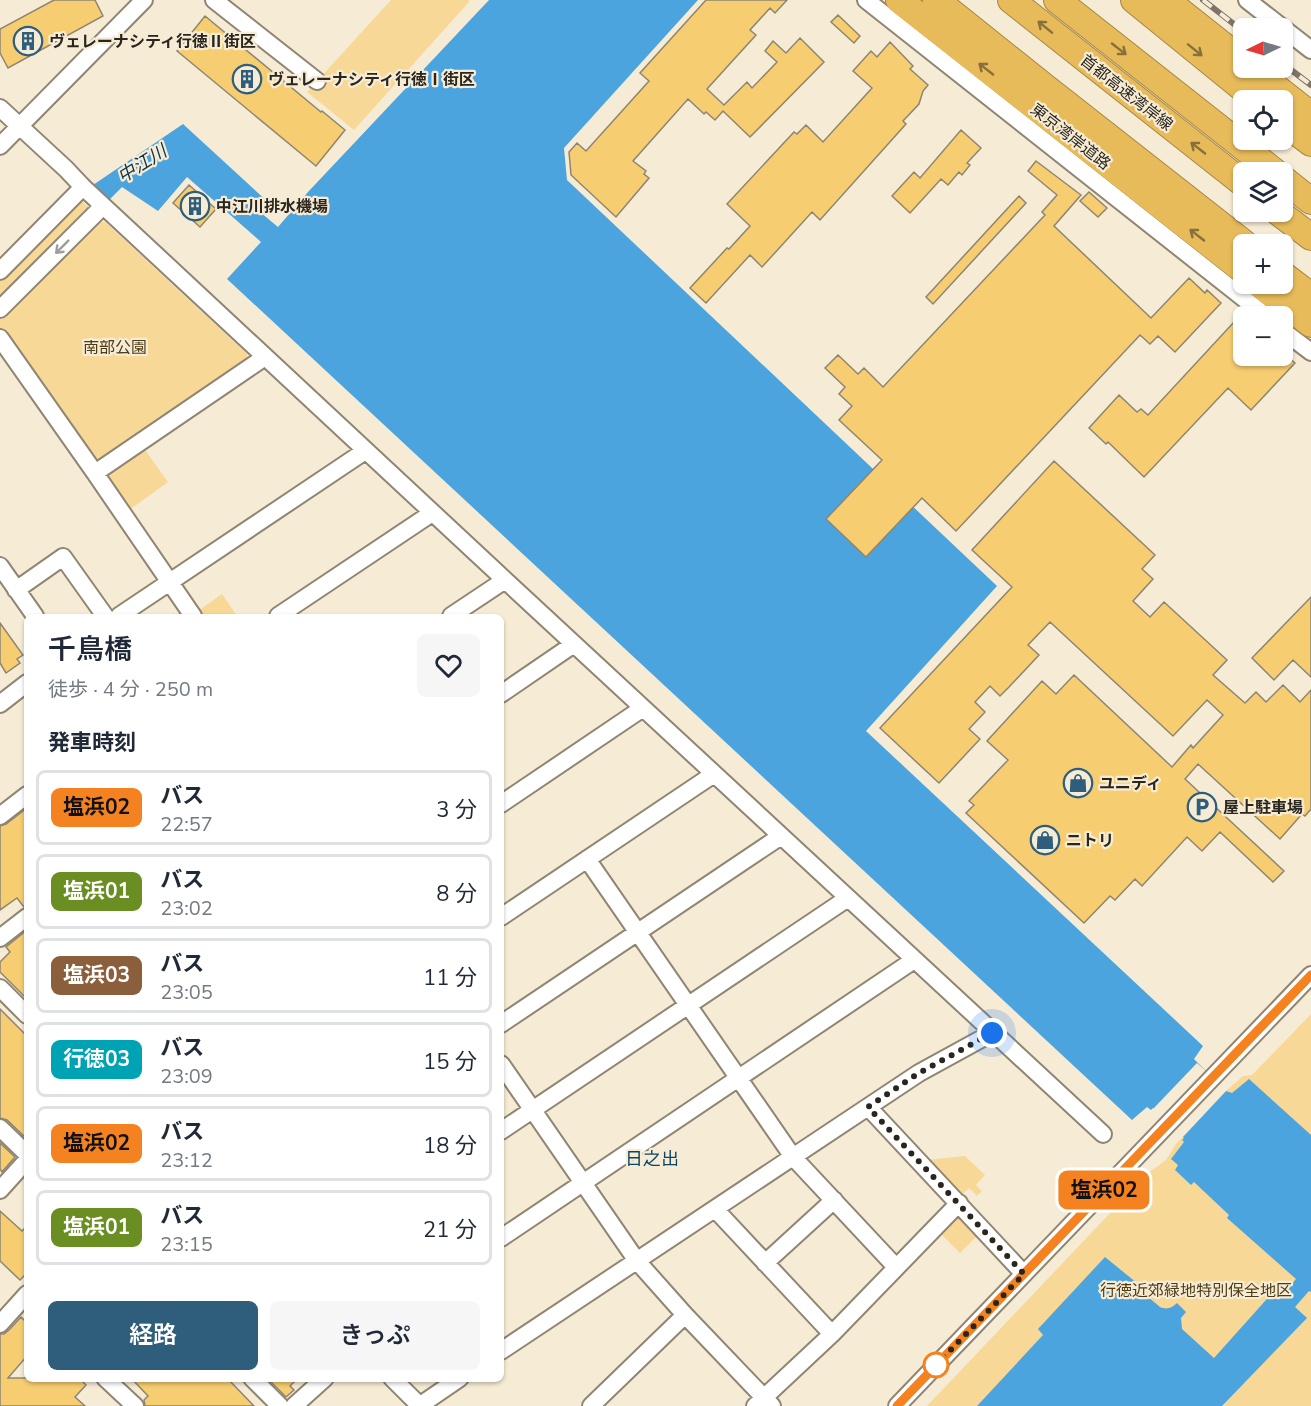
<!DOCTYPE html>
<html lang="ja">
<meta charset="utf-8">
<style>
:root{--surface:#fff;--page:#f6f6f7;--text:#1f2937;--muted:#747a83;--line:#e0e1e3;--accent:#2f5d7c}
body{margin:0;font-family:"Nunito Sans","Noto Sans JP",sans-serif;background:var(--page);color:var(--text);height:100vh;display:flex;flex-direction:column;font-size:22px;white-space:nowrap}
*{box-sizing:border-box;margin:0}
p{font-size:20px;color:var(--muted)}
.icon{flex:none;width:33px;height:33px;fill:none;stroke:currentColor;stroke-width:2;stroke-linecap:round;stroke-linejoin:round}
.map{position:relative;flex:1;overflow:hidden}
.side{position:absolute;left:24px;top:614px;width:480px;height:768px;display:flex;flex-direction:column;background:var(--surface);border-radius:9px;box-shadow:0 2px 4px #0004}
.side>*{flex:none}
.badge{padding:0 12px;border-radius:9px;font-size:21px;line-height:39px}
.needle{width:39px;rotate:265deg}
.tools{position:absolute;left:1233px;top:18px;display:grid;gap:12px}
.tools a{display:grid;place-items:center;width:60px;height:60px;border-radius:9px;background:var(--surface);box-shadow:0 2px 4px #0004;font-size:30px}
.you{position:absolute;width:30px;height:30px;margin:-15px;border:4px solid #fff;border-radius:50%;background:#1a73e8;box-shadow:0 0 0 9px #1a73e833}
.map>.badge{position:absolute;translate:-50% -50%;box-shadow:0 0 0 3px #fff}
h2{padding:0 24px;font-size:22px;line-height:54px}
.round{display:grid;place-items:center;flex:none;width:63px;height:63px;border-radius:9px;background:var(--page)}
.overview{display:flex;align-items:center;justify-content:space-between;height:102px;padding:0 24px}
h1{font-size:28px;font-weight:600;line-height:45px}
.action{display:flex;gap:12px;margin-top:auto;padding:12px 24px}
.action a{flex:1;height:69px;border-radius:9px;background:var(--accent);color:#fff;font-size:24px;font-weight:600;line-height:69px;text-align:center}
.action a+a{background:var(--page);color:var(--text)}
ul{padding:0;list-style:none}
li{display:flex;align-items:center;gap:18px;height:75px;margin:0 12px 9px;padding:0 12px;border:3px solid var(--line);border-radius:9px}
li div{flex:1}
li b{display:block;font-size:22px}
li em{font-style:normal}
li .badge{min-width:66px;font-weight:700;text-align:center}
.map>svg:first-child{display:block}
.green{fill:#f7d897}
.water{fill:#4ca4de}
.pier{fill:#f6ecd6}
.building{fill:#f7cd71;stroke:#8e8571;stroke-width:1.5}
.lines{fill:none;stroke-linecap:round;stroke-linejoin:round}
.minor-casing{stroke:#8f8572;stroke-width:20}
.highway-casing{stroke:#a58745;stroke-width:28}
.minor{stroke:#fff;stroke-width:16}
.highway{stroke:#e7bb5a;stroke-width:26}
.rail-casing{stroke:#7c7568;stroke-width:6}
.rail{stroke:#f6ecd6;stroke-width:4;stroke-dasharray:11;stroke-linecap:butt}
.oneway{stroke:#88703c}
.oneway2{stroke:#9f9d9a}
.line-casing{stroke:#fff;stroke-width:14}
.line{stroke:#f58220;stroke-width:9}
.walk{stroke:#2a261e;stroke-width:6;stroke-dasharray:0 10.8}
.stop-dot{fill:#fff;stroke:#f58220;stroke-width:3}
.labels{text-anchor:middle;stroke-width:4.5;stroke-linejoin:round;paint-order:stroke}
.poi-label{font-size:16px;font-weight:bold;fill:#2a261e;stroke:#f6ecd6;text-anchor:start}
.street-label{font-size:16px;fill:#2a261e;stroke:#f6ecd6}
.park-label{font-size:16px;fill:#4d3c15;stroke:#f6ecd6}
.water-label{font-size:18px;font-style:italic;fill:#0c324a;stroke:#f6ecd6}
.neighbourhood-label{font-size:18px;fill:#0a4466;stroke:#f6ecd6}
</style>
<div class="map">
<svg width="1311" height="1406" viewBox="0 0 1311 1406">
<rect width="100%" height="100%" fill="#f6ecd6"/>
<path class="green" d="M391,0H469V2L354,130L307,92Z
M78,198L93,211L0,304V277Z
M105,222L247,354V361L100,462L92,461L0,329V315L93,223Z
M143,447L168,482L128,511L105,478L106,472Z
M222,594L237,616H197L195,613Z
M1311,1014V1406H927L1148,1173L1166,1160L1176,1144L1227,1090L1243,1076L1252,1075Z
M965,1156L985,1175L976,1185L982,1191L977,1196L969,1188L961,1196L926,1160Z
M958,1212L979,1234L960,1253L938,1231Z"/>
<path class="water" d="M489,0H698L564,148L567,180L997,586L866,731L1203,1046L1194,1059L1226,1091L1232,1093L1249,1079L1311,1135V1292L1309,1291L1295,1307L1307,1318L1222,1406H977L1043,1335L1038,1329L1105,1257L1143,1288L1141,1291L1160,1307C1167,1310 1172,1308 1177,1303L1186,1312L1181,1318L1182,1329L1214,1358L1275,1290L1282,1296L1296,1279L1227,1218L1229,1215L1194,1182L1191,1185L1175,1170L1178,1165L1171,1159L1184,1142L1182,1140L1184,1138L1153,1108L1151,1110L1147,1107L1132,1120L227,279L261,242L187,177L158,211L122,187L109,200L93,185L183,124L268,202L260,212L278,227L308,192Z"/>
<path class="pier" d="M1197,1063L1227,1090L1182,1138L1152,1110Z"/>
<path class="building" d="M54,0H95L103,16L8,68L0,53V29Z
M706,0H787L775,13L770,8L750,30L756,35L707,89L724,105L747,82L752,88L777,62L765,51L773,41L786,53L800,38L824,62L750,137L723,111L715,120L706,112L704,114L688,99L633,161L646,171L644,174L649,178L616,217L571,175L569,152L577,143L586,151L649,81L640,73Z
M838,15L860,36L854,43L831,22Z
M205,16L321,112L322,111L345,130L316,166L177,51Z
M890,42L913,66L910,69L928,85L923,91L919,104L903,121L906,124L820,220L812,212L762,267L750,255L706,303L690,288L727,248L729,249L750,226L727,204L794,132L797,134L806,125L823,142L872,88L853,71L871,51L877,57Z
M961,130L981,148L967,163L970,165L962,175L959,172L948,185L941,179L910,213L892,196L914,172L920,178Z
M1036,161L1081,195L1054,226L1151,318L1189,278L1205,293L1207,290L1221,303L1175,352L1158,336L1150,344L1140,335L956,531L922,498L866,557L826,519L882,460L839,420L852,406L839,394L845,387L825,368L838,355L858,374L864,368L883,387L1045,215L1042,212L1057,195L1028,171Z
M189,185L216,209L200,227L173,203Z
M1089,192L1107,208L1098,217L1080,201Z
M1019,196L1026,203L933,304L926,297Z
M1234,322L1244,331V356H1287L1295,363L1251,410L1228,388L1144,477L1108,442L1106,444L1089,428L1119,395L1137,412L1141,409L1148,415Z
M1054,461L1155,555L1142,569L1153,579L1133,601L1150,617L1164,602L1227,660L1213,675L1245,703L1256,692L1266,702L1283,685L1300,702L1311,690V809L1305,816L1302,814L1280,839L1198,764L1185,779L1284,871L1273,882L1220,832L1202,851L1187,837L1142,886L1135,879L1115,900L1110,896L1084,923L966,813L974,805L969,801L1008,760L987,741L1042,681L1056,694L1074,675L1172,767L1191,745L1193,748L1223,715L1207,700L1173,736L1050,622L1028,645L1039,655L1009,687L1000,696L990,686L975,702L985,712L969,729L980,739L939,783L880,728L1012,587L972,550Z
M1311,597V677L1293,660L1274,680L1252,658Z
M0,623L23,655L17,659L20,663L6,673L0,663Z
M27,808V907H24L17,898L0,910V826L6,824Z
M27,930V999L0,972V962L10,952L6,947Z
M0,1009L27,1036V1139L7,1120L0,1118Z
M0,1143L15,1157L2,1172L0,1169Z
M0,1211L22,1231L27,1226V1273L20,1280L0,1261Z
M21,1317L27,1323V1356L8,1378H79L86,1385L75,1397L85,1406H0V1334H4L10,1329Z
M131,1378H227L254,1406H145L144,1400L148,1396Z
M267,1378H298L290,1386L294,1390L286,1397Z"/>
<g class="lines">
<g class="minor-casing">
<path id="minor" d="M214,0L317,81
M866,0L1266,316
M1247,0L1311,50
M0,108L66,169L83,187L505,580L1103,1134
M0,146L144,0
M0,271L83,187
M0,309L103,206
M1282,330L1311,352
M0,338L95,473L193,616
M95,473L265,357
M0,566L35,616
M16,590L63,557L105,616
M119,616L365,451
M278,616L432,513
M451,616L505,580
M501,694L574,644
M0,704L27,683
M501,804L643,708
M0,816L27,795
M587,859L793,1157L896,1267
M501,917L714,774
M0,938L27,917
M0,988L27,1015
M501,1024L781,836
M501,1064L637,1261L685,1315L772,1406
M868,1107L1024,1274
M0,1128L27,1154
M501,1131L848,898
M0,1190L27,1160
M715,1209L832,1334
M501,1238L914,960
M765,1263L834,1200
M0,1324L27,1294
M501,1351L919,1073L992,1033
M105,1378L135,1406
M252,1378L280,1406
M392,1378L420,1406
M294,1406L325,1378
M419,1406L460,1378
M591,1406L685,1315
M755,1406L832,1334L959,1203
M897,1406L1311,975"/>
</g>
<g class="highway-casing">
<path id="highway" d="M899,0L1244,271
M936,0L1046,88L1245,244
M1011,0L1244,184
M1057,0L1275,172
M1134,0L1257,100
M1166,0L1244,62
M1251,68L1311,115
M1282,121L1311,143
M1282,178L1311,201
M1278,212L1311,237
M1282,274L1311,296
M1259,284L1311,324"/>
</g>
<use href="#minor" class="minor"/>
<use href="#highway" class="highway"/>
<g class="rail-casing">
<path id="rail" d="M1203,0L1244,32
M1282,63L1311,85"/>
</g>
<use href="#rail" class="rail"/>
</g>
<defs><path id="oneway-shaft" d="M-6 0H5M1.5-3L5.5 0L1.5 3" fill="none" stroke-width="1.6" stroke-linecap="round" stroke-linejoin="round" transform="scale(1.5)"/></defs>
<g class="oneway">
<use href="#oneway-shaft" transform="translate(1045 27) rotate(-141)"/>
<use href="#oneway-shaft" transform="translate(1119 49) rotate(38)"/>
<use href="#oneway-shaft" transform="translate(1195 50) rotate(39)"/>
<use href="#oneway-shaft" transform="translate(986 69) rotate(-142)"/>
<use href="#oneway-shaft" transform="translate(1198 148) rotate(-142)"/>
<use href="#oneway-shaft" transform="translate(1197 235) rotate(-142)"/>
</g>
<use class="oneway2" href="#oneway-shaft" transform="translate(62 247) rotate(135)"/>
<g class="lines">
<g class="line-casing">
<path id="line" d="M897,1406L1311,975"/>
</g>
<use href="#line" class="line"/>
<path class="walk" d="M936,1365L1024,1274L868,1107L919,1073L992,1033"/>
</g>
<defs>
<g id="building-ring" transform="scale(1.5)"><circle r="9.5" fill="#f6ecd6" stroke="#2f5d7c" stroke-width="1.5"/><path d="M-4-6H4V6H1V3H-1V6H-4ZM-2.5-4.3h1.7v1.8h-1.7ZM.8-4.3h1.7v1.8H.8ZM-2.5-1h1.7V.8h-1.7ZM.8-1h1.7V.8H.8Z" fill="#2f5d7c"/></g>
<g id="shop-ring" transform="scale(1.5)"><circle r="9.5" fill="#f6ecd6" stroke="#2f5d7c" stroke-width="1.5"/><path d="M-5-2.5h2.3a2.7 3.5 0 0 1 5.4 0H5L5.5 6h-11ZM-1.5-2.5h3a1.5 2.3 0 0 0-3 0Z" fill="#2f5d7c"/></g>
<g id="parking-ring" transform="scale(1.5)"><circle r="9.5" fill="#f6ecd6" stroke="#2f5d7c" stroke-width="1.5"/><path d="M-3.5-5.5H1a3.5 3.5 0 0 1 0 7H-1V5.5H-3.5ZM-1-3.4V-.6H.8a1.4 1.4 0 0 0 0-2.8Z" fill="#2f5d7c"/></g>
</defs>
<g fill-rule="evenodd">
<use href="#building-ring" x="28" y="41"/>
<use href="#building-ring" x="247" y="79"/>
<use href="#building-ring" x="195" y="206"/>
<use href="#shop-ring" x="1078" y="783"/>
<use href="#parking-ring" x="1202" y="807"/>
<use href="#shop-ring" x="1045" y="840"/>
</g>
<circle class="stop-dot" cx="936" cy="1365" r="12"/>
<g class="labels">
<g class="poi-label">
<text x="49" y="47">ヴェレーナシティ行徳Ⅱ街区</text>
<text x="268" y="85">ヴェレーナシティ行徳Ⅰ街区</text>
<text x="216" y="212">中江川排水機場</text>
<text x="1099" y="789">ユニディ</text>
<text x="1223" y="813">屋上駐車場</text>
<text x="1066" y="846">ニトリ</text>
</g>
<g class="street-label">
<text transform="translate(1127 92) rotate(38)" y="6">首都高速湾岸線</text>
<text transform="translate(1071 136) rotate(38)" y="6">東京湾岸道路</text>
</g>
<g class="park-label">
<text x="115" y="353">南部公園</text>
<text x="1196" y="1296">行徳近郊緑地特別保全地区</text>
</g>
<g class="water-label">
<text transform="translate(142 164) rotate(-32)" y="6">中江川</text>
</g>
<g class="neighbourhood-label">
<text x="652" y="1165">日之出</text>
</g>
</g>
</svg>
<div class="tools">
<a><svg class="needle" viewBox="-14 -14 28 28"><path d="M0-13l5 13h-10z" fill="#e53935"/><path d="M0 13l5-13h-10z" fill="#747a83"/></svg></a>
<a><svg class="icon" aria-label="locate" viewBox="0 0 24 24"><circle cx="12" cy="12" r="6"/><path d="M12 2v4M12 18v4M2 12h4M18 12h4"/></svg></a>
<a><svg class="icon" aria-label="layers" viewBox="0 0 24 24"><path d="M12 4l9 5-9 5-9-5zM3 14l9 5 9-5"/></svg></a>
<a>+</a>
<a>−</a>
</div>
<div class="you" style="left:992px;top:1033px"></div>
<b class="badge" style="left:1104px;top:1190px;background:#f58220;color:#111">塩浜02</b>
<section class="side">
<div class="overview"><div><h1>千鳥橋</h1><p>徒歩 · 4 分 · 250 m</p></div><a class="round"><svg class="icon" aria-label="heart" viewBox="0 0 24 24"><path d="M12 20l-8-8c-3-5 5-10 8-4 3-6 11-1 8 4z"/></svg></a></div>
<h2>発車時刻</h2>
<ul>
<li><span class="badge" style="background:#f58220;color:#111">塩浜02</span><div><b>バス</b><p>22:57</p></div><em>3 分</em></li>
<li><span class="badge" style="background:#6b8e23;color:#fff">塩浜01</span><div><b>バス</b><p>23:02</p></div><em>8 分</em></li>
<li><span class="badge" style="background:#8b5e3c;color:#fff">塩浜03</span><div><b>バス</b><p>23:05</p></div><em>11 分</em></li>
<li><span class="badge" style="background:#00a3b4;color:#fff">行徳03</span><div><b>バス</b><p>23:09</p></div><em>15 分</em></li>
<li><span class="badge" style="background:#f58220;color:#111">塩浜02</span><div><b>バス</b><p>23:12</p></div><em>18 分</em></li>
<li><span class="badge" style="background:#6b8e23;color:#fff">塩浜01</span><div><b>バス</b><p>23:15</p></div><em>21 分</em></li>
</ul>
<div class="action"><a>経路</a><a>きっぷ</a></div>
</section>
</div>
